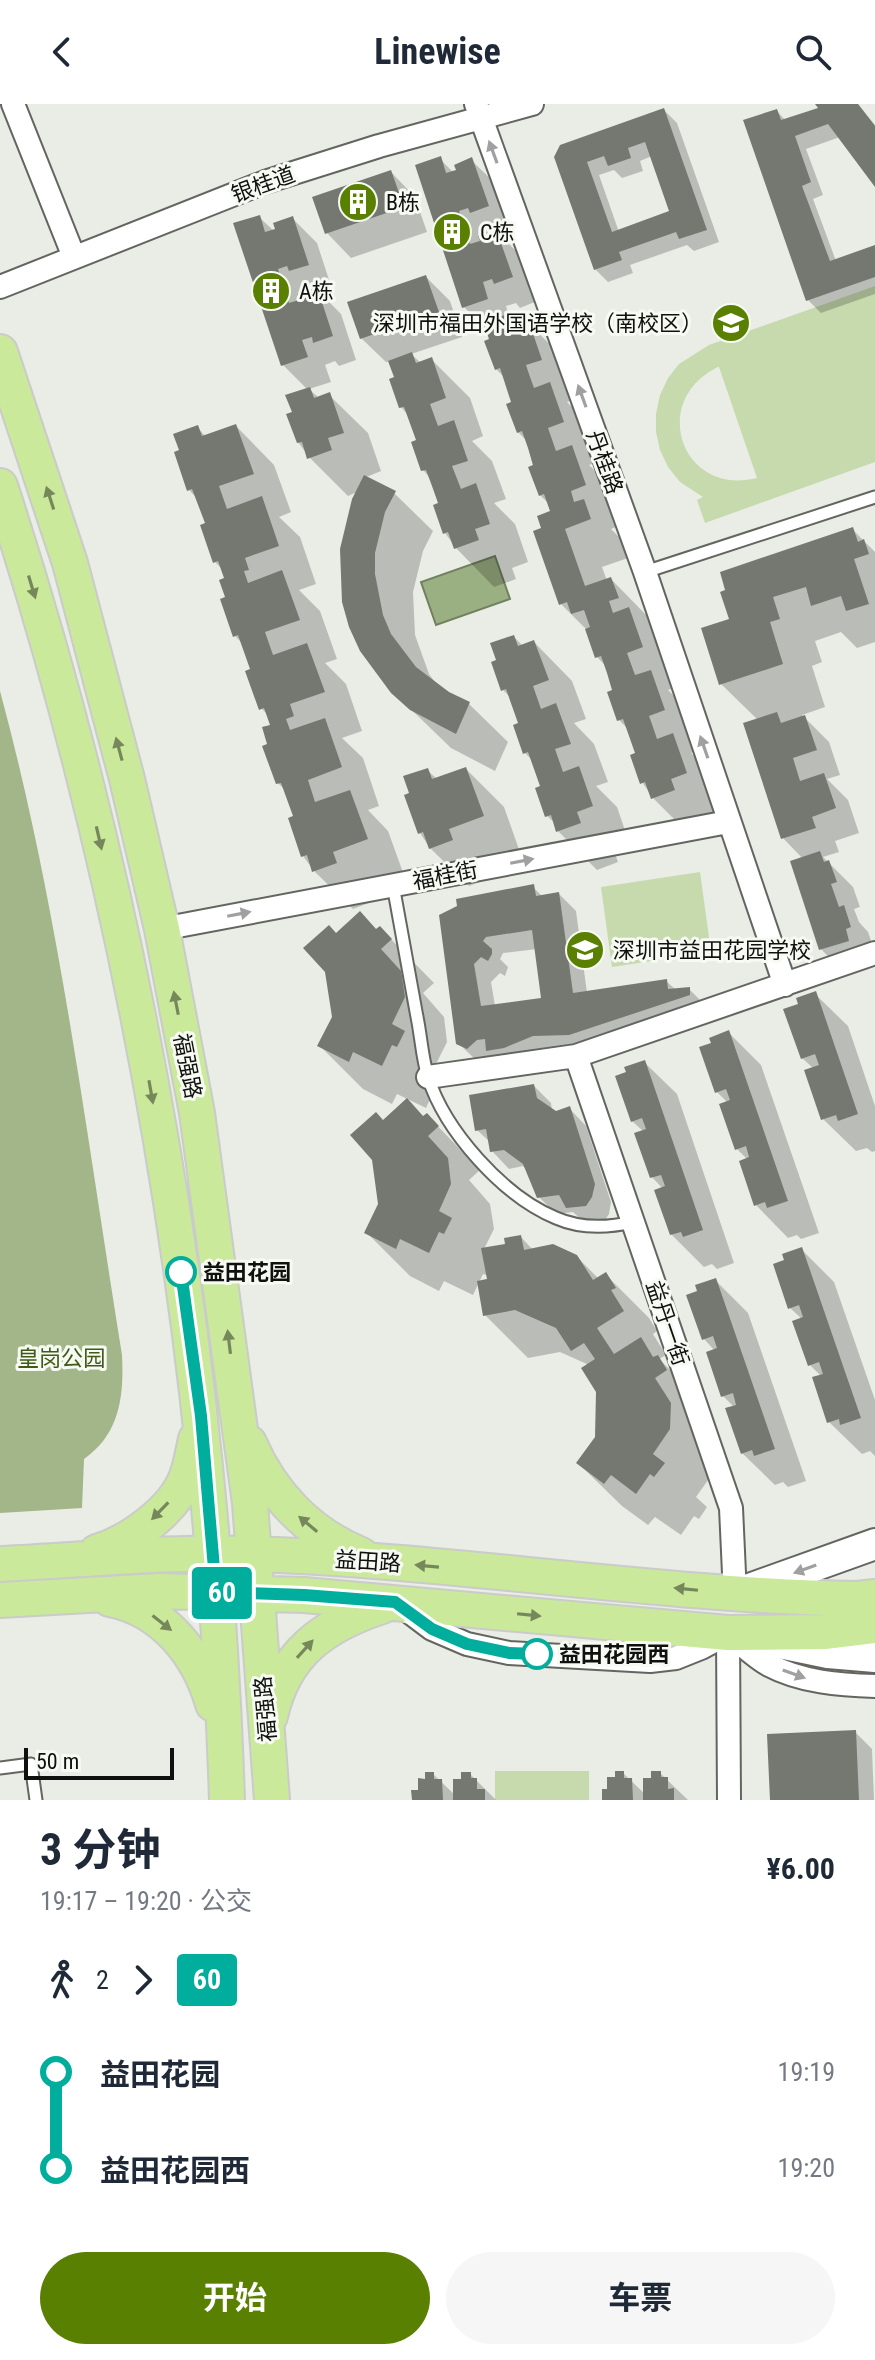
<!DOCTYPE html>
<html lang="zh">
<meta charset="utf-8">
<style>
:root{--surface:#fff;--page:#f6f6f7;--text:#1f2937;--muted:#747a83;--accent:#598000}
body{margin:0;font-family:"Roboto Condensed","Noto Sans SC",sans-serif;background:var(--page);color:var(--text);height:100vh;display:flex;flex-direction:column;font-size:30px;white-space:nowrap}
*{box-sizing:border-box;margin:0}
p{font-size:26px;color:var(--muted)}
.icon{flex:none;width:44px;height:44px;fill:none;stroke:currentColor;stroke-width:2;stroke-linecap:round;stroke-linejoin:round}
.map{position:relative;height:1696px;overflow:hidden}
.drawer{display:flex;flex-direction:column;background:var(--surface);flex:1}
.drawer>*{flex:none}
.badge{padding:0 16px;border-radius:6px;font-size:28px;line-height:52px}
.scale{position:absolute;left:24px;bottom:20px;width:150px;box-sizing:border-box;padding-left:8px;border:4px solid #10110f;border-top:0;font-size:22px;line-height:28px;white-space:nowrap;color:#10110f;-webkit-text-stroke:6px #f6faf2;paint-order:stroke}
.map>.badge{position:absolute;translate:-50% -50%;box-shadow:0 0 0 4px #fff}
.legs{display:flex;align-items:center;gap:12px;height:88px;padding:0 40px;font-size:26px}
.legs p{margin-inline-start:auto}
.overview{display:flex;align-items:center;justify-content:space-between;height:136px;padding:0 40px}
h1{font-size:44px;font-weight:700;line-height:60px}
.button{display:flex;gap:16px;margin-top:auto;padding:16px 40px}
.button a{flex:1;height:92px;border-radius:48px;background:var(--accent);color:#fff;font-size:32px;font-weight:700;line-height:92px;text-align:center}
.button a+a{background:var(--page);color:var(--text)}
ul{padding:0 40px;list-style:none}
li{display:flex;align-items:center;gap:28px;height:96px;font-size:30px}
li i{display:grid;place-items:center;width:12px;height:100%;margin:0 10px;background:currentColor}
li i::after{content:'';width:20px;height:20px;margin:-10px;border:6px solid;border-radius:50%;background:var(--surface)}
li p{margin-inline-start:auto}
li:first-child i{background:linear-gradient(#0000 50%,currentColor 0)}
li:last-child i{background:linear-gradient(currentColor 50%,#0000 0)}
header{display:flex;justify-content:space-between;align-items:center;height:104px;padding:0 40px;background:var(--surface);font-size:36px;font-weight:700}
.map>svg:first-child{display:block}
.green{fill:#c6daae;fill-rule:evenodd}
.forest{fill:#a2b689}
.water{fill:#9bb082;stroke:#718060;stroke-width:2}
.shadow{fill:#0003;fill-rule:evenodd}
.building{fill:#747871;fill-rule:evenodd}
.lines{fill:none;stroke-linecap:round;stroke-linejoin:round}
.service-casing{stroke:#636660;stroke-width:15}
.minor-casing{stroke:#636660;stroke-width:26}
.secondary-casing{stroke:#636660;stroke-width:34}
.primary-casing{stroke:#cacbca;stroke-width:38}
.service{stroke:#fff;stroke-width:11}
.minor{stroke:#fff;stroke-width:22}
.secondary{stroke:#fff;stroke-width:30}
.primary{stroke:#cae99a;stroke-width:34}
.oneway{fill:#9fa09f}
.oneway2{fill:#76885b}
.line-1-casing{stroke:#fff;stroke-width:18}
.line-1{stroke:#01ad9c;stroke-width:12}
.stop-1-dot{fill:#fff;stroke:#01ad9c;stroke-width:4}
.labels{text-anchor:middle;stroke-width:6;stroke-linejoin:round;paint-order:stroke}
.street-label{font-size:22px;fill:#10110f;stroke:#f6faf2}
.poi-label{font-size:22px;fill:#10110f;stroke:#f6faf2;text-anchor:start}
.stop-label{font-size:22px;font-weight:bold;fill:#10110f;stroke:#f6faf2;text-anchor:start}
.park-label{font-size:22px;fill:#415a17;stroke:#f6faf2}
</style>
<header><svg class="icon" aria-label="back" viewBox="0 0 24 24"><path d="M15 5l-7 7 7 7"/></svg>Linewise<svg class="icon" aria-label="search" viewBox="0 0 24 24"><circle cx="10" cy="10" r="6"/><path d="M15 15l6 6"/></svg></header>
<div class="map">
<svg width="875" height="1696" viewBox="0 0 875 1696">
<rect width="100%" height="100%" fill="#e9ede5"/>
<path class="green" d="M875,182V358L705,419L697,396L703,393L680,378L668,363L660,346L656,328V310L660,291L668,274L679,260L709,241ZM718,263H719L757,374C682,393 648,297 718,263Z
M700,768L711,848L612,863L601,783Z
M495,1667H589V1696H495Z"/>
<path class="forest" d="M0,587C59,805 86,1029 122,1251C124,1292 120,1330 84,1355L82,1404L0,1409Z"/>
<path class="water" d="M495,452L510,495L436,521L421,478Z"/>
<path class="shadow" d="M817,0H858L875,21V80L840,33L806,45L823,91L813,95L836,157L875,143V190L821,209L808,196L777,7L786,17L821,5Z
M664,6L677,19L719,138L694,147L687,141L630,161L633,169L608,178L595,165L556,53ZM652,52L672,109L619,128L599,71L614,66L622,74L643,67L640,57Z
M440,55L454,69L471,56L496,80L512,127L500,131L520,151L537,197L520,204L516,199L506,202L510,215L517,221L527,218L566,256L579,294L567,298L588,319L601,357L589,361L610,382L623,420L611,425L622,436L628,454L602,463L607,477L611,475L649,514L680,582L668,586L689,607L702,645L691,649L711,670L725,708L691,732L653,694L642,678L637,650L628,625L619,616L615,587L606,562L597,553L588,527L561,500L543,425L552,408L549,400L540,391L527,337L518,328L514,299L505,274L496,265L488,227L464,203Z
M391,68L415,93L427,128L351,154L327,129Z
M259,113L274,127L292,114L317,139L332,185L320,189L341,210L356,256L339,262L335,257L325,261L331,278L309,285L319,294L329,291L368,329L381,367L364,374L394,389L433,427L423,447L413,488L415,531L429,570L438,582L469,600L508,638L495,667L451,644L392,587L357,388L348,392L309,353L298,338L294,309L308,286L283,261Z
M426,173L450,197L462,233L411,250L421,259L432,256L470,294L483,332L472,337L492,357L506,395L494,399L515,420L528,458L512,464L516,475L494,483L456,444L445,429L440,400L431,375L423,366L418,337L409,312L401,303L396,275L390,257L386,258L361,234Z
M236,322L274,361L291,408L279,413L300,433L316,480L299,486L320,507L337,555L325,559L346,580L362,627L342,634L363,654L379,702L368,706L388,727L405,774L370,786L374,797L353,805L314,767L303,752L295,714L287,688L278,679L270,641L273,622L270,613L261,604L253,566L244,541L235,532L222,496L228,494L227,475L224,467L215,458L207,420L198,395L189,386L197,323L206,333Z
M853,426L875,448V538L857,544L841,528L815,537L822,558L812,562L825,603L802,611L829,638L840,671L827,675L848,696L859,729L835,737L839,748L823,753L853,783L860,803L854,805L859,818L868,828L875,848L845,870L821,845L803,755L783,734L758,616L721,580L732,516Z
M514,533L523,542L534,538L572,577L586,615L574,619L594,640L608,678L596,682L617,703L630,741L614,747L618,758L597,766L558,727L556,720L547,712L543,683L534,658L525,649L520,620L512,595L503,586L499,558Z
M466,665L504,703L521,751L487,763L491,774L469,782L430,744L420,729L427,666L437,675Z
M533,783L543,793L559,790L576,807L587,889L666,877L676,886L689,885L706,902L587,948L476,956L458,939L441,812ZM537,845L543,896L495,902L491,878L500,869L505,872L508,863L500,855L503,849Z
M380,824L434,879L423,889L444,913L447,938L436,960L447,972L441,985L436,982L426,1004L397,990L392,1000L363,985L320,942L334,913L337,831L377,827Z
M815,890L848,922L875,1002V1047L872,1048L867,1044L856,1047L823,1015L814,965L802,954L800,901Z
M729,929L761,961L819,1129L801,1135L797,1131L788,1134L756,1101L748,1056L736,1044L728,999L717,988L713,940Z
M644,958L677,990L734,1159L717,1165L712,1160L704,1163L671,1130L663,1085L652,1073L644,1028L632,1017Z
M534,982L551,999L552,1007L556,1009L569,1004L586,1022L611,1098L609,1110L603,1119L586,1120L573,1108L556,1110L539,1093L527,1066L523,1062L509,1065L492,1047L491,1039L477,1026Z
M427,1011L480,1066L469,1076L490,1100L494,1125L484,1145L507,1141L521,1133L533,1146L576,1152L599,1175L606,1171L649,1214L657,1227L653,1230L666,1251L659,1255L701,1296L713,1369L696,1393L707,1403L699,1415L694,1412L681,1431L655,1413L648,1421L622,1402L578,1359L597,1333L598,1287L589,1261L560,1248L528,1254L485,1211L489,1172L483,1170L473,1191L444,1177L439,1187L410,1172L367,1129L380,1100L384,1018L424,1014Z
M802,1146L834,1178L875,1296V1352L870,1347L862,1350L829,1318L821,1272L810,1261L802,1215L790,1204L786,1157Z
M716,1177L748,1209L806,1377L788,1383L783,1378L775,1381L742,1349L734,1303L723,1292L715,1247L704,1235Z
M855,1628L872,1645L874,1696H772Z
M623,1669L645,1690L660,1669L688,1696H604Z
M433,1670L455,1691L470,1670L496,1696H414Z"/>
<path class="building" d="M815,0H858L875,22V83L828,20L795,32L811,78L802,82L830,157L875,141V173L806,197L743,16L777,5L781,16L818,4Z
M664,4L707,126L679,135L676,128L619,148L622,156L594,166L554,53L560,41ZM645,38L669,107L612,128L587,58L604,52L608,62L631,54L628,44Z
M441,52L446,69L456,66L454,61L472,53L489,102L470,109L468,104L459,107L470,140L480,137L478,132L496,125L513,173L494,180L492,175L483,178L488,195L462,204L415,61Z
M391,66L404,103L325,130L312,93Z
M260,111L265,128L275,125L273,119L293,112L309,161L289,167L287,162L278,165L289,199L299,196L297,190L317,183L333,232L313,239L312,233L302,236L308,253L281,262L233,119Z
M426,171L439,208L360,235L347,198Z
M508,210L512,221L528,215L542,256L526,261L530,273L534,284L550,278L564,318L548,324L556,347L572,341L586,381L571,387L574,398L584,395L591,415L565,425L585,482L611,473L619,494L609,497L613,509L629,503L643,543L627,549L635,571L651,566L665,606L649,612L653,623L657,635L673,629L687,669L671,675L675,686L651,695L645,678L640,680L630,651L635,649L623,615L617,617L607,588L612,586L607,569L601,552L595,554L585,525L590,523L584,506L571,510L567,498L559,501L533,427L541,424L537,412L550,407L544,390L539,392L528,363L533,361L528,344L522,327L517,329L506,300L511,298L500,264L495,266L484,237L489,235L483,218Z
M412,248L416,259L432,253L446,294L430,300L438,322L454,316L468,357L452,362L461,385L476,379L490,420L475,425L479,436L454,445L448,428L443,430L433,401L438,399L432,382L426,366L421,367L411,338L416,336L404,303L399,304L389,275L394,273L388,257Z
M310,283L314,294L330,288L344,329L328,334L332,346L307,355L302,338L297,339L286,310L292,308L285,291Z
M236,320L254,370L219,382L227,405L262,392L279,442L245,454L249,466L244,467L248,479L282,466L300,516L265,528L273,551L307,539L325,588L290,600L294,612L286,615L290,626L325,614L342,663L308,676L315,698L350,686L368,735L333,748L337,759L312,768L307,751L301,753L288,714L293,712L281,679L276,680L262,642L267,640L262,623L270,621L264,604L259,606L245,567L250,565L238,531L233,533L220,495L225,493L219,476L224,474L218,457L213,459L200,421L205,419L192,385L187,387L174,348L179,346L173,330L198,321L202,332Z
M364,371L396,387L385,408L375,449V470L383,511L391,530L416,563L449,588L470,598L456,630L410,606L391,589L360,547L349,523L342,498L340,445L352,395Z
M853,423L858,438L864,435L869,450L854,455L869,500L846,507L841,492L811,502L806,483L773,493L780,515L770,518L783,560L719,581L701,524L729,515L720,488L725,486L720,468Z
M514,531L518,542L534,536L549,576L533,582L541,605L556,599L571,640L555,645L563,668L579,662L593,702L577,708L581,719L556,728L551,711L545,713L535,684L540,682L528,648L523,650L513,621L518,619L506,585L501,587L491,558L496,556L490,539Z
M777,608L781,619L805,611L817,646L793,654L800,677L824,669L836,704L812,713L816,724L781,735L743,619Z
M466,663L484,712L449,725L453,736L429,745L423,728L418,730L404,691L409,689L403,672L428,664L432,675Z
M820,747L824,758L829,756L837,778L831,780L839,803L844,801L851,823L846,825L849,837L819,846L790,757Z
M534,780L536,792L559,788L573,889L667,875L668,885L690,883V891L569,931L533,932L504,944L486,947L485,935L477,936L467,945L456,940L439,811L457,802L456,795ZM532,826L541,894L481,902L474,860L481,853L488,857L492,850V845L483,837L486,833Z
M360,807L376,825L380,822L392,835L381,845L401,867L405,893L392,920L405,927L397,943L392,941L382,962L353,948L349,958L317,942L332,913L325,868L303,844L329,821L336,829Z
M816,887L858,1010L838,1017L836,1011L821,1016L804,966L819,961L815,950L801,955L783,905L798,900L796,894Z
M729,926L788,1097L767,1104L765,1098L754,1102L739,1057L749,1053L746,1042L735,1046L719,1000L730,996L726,985L715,989L699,943L711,939L709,934Z
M645,956L703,1126L683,1133L681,1128L670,1131L654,1086L665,1082L661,1071L650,1074L634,1029L646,1025L642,1014L631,1018L615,972L626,968L624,963Z
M534,980L537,994L556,1007L570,1002L595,1080L592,1093L586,1102L566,1104L559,1091L537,1094L523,1060L504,1046L490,1048L486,1025L475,1027L469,991Z
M407,994L423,1012L427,1009L439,1022L428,1032L448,1054L451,1080L439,1107L452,1114L444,1130L439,1128L429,1149L400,1135L396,1145L364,1129L378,1100L372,1056L350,1031L376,1008L383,1016Z
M521,1131L524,1146L553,1140L577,1151L593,1176L606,1168L616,1184L611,1186L624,1207L597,1224L614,1250L641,1233L653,1253L658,1251L667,1266L655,1274L671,1299L670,1325L653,1350L665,1359L654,1373L650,1370L636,1390L611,1371L604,1380L576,1359L595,1333L596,1288L581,1264L595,1255L584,1239L571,1247L556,1224L515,1206L483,1212L477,1177L487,1175L481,1144L505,1140L504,1134Z
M802,1143L861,1314L840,1321L839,1315L827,1319L812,1273L823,1270L819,1258L808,1262L792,1217L803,1213L799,1201L788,1205L773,1160L784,1156L782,1150Z
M716,1174L775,1345L754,1352L752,1346L741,1350L725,1304L736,1301L733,1289L721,1293L706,1248L717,1244L713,1232L702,1236L686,1191L697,1187L695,1181Z
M856,1626L859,1696H770L767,1630Z
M615,1667H624V1674H632L633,1696H602V1685H607V1673H615Z
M651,1667H661V1673H668V1685L674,1684V1696H643V1674H651Z
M425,1668H434V1675H442L443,1696H412L411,1686H418V1674L425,1675Z
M461,1668H471V1674H477V1685H485V1696H453V1675H461Z"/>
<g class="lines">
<g class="service-casing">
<path id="service" d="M645,468L875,393
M393,781C401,825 409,869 417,913C421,932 422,954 428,973C445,1027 503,1092 556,1114C581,1125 607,1124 633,1118
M0,1664L31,1660L36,1696"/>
</g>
<g class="minor-casing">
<path id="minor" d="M13,0L74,153
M476,0L645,468L785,881
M0,183L265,78L379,42L532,0
M162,825L728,718
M576,952L731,1404L735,1491
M428,973L576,952L875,849
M400,1501L432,1525L467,1540L509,1549L650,1557L676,1554L701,1544L727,1530
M728,1529L729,1696
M728,1529C741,1539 754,1553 769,1561C801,1578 840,1581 875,1582"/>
</g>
<g class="secondary-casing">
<path id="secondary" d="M741,1488L875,1440
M770,1537L828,1549L875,1553"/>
</g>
<g class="primary-casing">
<path id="primary" d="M0,248L70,459L127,675L162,825L197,1009L250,1399L272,1696
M0,382C138,805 213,1251 227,1696
M249,1339C271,1390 309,1430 361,1451
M97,1448C130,1438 175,1406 187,1372C191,1361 193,1348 196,1335
M0,1460C84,1456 170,1447 254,1450C456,1457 656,1491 857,1495L875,1493
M110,1495C163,1505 199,1550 213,1600
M0,1496L159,1487L304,1491L728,1529L824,1528L875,1522
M270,1612C284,1549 324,1521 382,1502"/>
</g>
<use href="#service" class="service"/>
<use href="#minor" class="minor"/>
<use href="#secondary" class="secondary"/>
<use href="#primary" class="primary"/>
</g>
<defs><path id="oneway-solid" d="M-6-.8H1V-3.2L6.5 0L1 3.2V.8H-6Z" transform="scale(2)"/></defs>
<g class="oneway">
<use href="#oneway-solid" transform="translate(493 48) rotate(-110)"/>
<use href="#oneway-solid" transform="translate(582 292) rotate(-110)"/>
<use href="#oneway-solid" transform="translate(704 643) rotate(-109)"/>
<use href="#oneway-solid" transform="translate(522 757) rotate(-11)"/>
<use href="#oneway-solid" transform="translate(239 810) rotate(-11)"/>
<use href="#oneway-solid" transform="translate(805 1465) rotate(160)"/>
<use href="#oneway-solid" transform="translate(794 1570) rotate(20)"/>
</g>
<g class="oneway2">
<use href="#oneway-solid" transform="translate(50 394) rotate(-108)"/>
<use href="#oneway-solid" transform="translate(32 483) rotate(73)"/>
<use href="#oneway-solid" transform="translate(119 645) rotate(-105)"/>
<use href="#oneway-solid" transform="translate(99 734) rotate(77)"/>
<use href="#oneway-solid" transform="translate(176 899) rotate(-101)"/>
<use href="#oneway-solid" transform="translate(151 988) rotate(80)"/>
<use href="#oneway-solid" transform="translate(229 1238) rotate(-97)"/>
<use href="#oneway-solid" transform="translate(160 1407) rotate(134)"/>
<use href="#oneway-solid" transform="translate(308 1420) rotate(-140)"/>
<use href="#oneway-solid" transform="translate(427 1462) rotate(-175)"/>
<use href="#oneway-solid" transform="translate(686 1485) rotate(-174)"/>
<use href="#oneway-solid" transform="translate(529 1511) rotate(6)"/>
<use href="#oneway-solid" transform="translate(162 1519) rotate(38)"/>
<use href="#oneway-solid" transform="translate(305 1545) rotate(-48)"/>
</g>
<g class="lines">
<g class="line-1-casing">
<path id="line-1" d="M181,1168L201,1312L216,1488L304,1491L395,1498L432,1525L467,1540L509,1549L537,1550"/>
</g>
<use href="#line-1" class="line-1"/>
</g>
<defs>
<g id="building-disc" transform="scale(2)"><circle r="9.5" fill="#598000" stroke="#f6faf2"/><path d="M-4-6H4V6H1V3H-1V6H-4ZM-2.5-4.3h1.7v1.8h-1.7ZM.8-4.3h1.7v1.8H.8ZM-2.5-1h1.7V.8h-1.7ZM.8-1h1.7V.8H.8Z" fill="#fff"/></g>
<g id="school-disc" transform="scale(2)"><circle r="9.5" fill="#598000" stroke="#f6faf2"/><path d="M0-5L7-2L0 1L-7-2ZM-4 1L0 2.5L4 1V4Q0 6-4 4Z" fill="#fff"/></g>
</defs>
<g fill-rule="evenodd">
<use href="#building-disc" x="358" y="98"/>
<use href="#building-disc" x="452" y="128"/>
<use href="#building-disc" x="271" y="187"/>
<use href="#school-disc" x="731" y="219"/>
<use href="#school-disc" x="585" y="846"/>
</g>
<g class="stop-1-dot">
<circle cx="181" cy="1168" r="14"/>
<circle cx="537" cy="1550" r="14"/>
</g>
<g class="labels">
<g class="street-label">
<text transform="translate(263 80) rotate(-20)" y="8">银桂道</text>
<text transform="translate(605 358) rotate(70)" y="8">丹桂路</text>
<text transform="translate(445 771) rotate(-11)" y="8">福桂街</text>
<text transform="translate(188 962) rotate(79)" y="8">福强路</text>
<text transform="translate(668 1219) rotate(71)" y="8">益丹一街</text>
<text transform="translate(368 1457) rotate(4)" y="8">益田路</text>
<text transform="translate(265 1605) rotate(-95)" y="8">福强路</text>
</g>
<g class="poi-label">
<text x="386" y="106">B栋</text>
<text x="480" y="136">C栋</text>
<text x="299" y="195">A栋</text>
<text x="703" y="227" text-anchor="end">深圳市福田外国语学校（南校区）</text>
<text x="613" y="854">深圳市益田花园学校</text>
</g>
<g class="stop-label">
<text x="203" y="1176">益田花园</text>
<text x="559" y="1558">益田花园西</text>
</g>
<g class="park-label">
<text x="61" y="1262">皇岗公园</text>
</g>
</g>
</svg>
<div class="scale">50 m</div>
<b class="badge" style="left:222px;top:1489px;background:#01ad9c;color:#fff">60</b>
</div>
<section class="drawer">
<div class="overview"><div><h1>3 分钟</h1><p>19:17 – 19:20 · 公交</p></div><b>¥6.00</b></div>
<div class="legs"><svg class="icon" aria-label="walk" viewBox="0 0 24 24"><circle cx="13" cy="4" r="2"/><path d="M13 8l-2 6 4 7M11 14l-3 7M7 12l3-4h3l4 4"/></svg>2<svg class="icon" aria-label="forward" viewBox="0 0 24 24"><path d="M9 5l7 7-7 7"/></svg><b class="badge" style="background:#01ad9c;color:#fff">60</b></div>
<ul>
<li><i style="color:#01ad9c"></i><b>益田花园</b><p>19:19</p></li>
<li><i style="color:#01ad9c"></i><b>益田花园西</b><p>19:20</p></li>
</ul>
<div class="button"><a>开始</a><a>车票</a></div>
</section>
